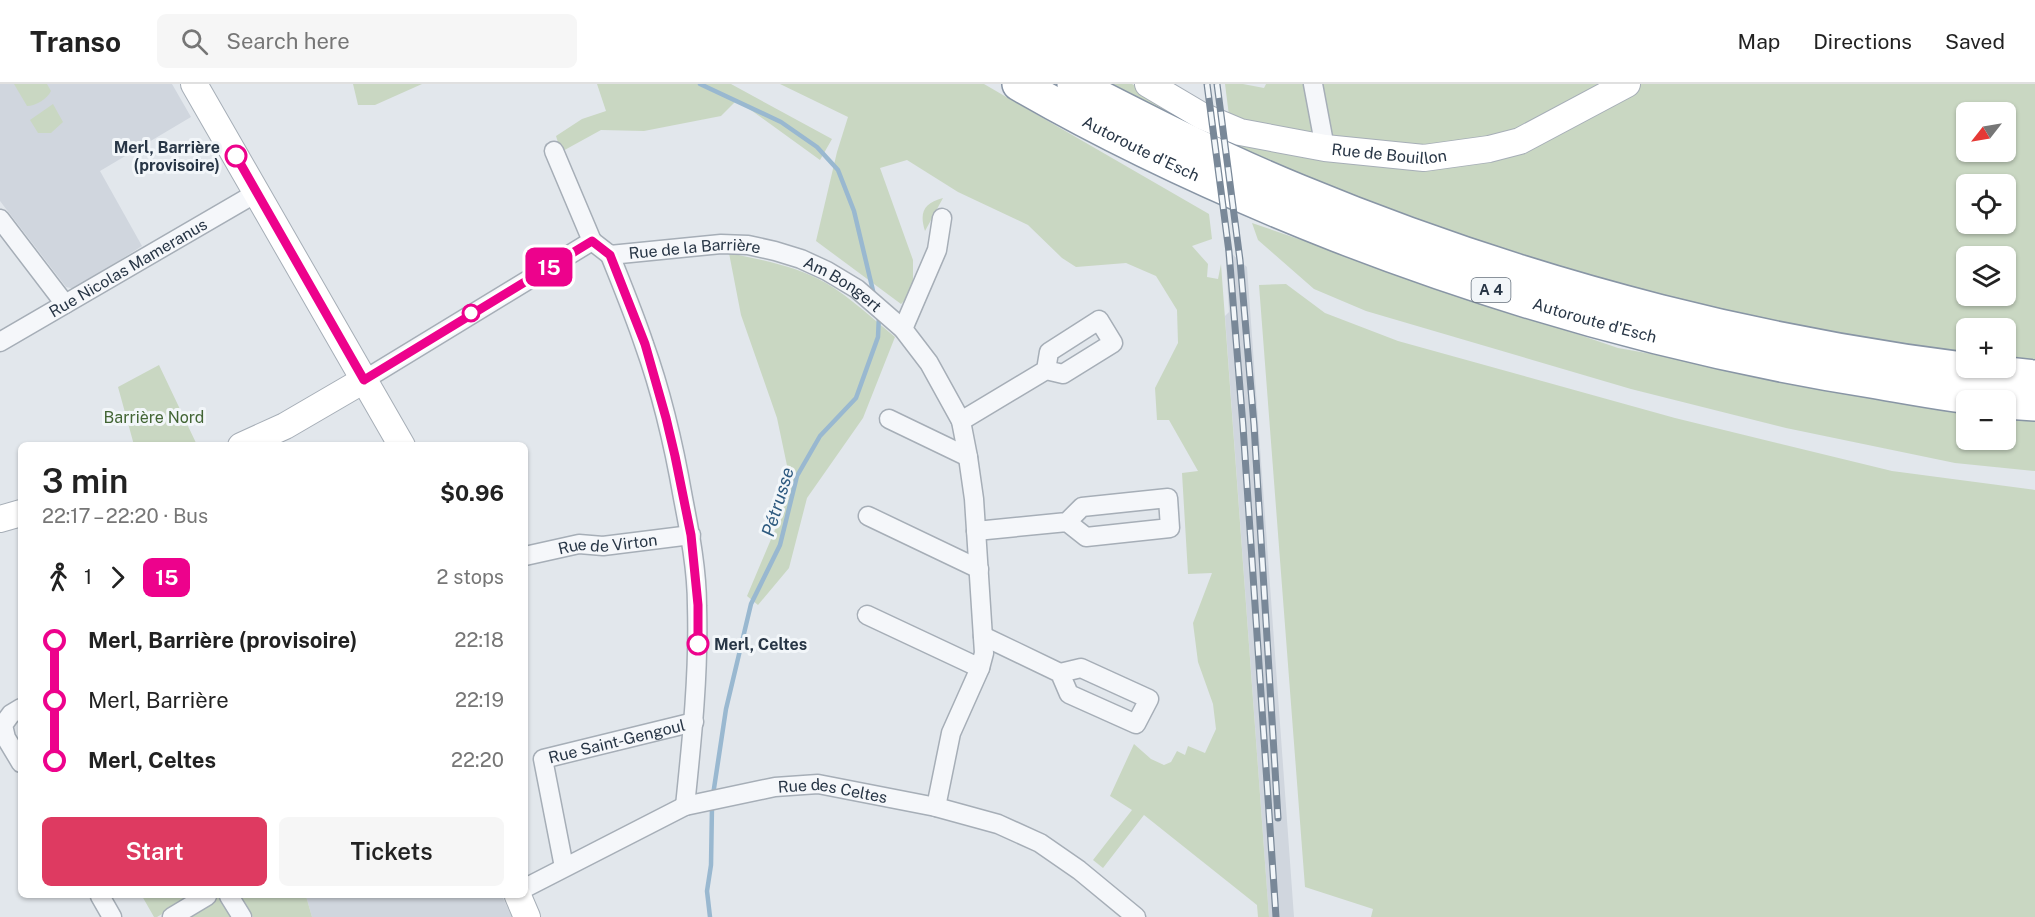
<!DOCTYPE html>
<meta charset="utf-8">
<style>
:root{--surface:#fff;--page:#f6f6f6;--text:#222;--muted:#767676;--line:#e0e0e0;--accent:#de3a61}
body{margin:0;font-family:"Public Sans",sans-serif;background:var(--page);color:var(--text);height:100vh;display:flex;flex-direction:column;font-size:22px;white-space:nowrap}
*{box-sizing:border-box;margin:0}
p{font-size:20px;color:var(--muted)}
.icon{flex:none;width:33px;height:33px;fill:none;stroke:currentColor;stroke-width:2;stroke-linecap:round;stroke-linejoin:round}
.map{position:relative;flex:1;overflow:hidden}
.sheet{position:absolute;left:18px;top:358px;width:510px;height:456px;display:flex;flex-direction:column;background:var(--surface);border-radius:9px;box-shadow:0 2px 4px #0004}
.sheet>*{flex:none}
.badge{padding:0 12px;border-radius:9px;font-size:21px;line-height:39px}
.needle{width:39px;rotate:239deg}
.tools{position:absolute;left:1956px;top:18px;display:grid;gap:12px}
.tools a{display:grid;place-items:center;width:60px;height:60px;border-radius:9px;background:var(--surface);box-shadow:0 2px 4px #0004;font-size:30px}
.map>.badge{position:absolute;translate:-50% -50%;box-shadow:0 0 0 3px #fff}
.legs{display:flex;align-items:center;gap:9px;height:66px;padding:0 24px;font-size:20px}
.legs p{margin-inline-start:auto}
.head{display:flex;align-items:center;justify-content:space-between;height:102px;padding:0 24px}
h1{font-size:33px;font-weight:600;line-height:45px}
.button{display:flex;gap:12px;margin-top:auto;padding:12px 24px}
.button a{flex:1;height:69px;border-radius:9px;background:var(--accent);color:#fff;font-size:24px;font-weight:600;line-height:69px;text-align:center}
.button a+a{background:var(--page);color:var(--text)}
ul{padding:0 24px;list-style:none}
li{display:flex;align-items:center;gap:21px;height:60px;font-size:22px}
li i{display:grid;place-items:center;width:9px;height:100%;margin:0 8px;background:currentColor}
li i::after{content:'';width:15px;height:15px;margin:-8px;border:4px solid;border-radius:50%;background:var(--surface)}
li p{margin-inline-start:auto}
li:first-child i{background:linear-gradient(#0000 50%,currentColor 0)}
li:last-child i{background:linear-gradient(currentColor 50%,#0000 0)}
header{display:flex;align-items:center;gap:36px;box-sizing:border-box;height:84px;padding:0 30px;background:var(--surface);border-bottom:2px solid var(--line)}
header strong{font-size:28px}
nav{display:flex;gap:33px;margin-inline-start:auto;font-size:21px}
.search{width:420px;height:54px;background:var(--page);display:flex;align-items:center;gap:15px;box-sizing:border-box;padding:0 21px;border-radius:9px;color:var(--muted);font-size:22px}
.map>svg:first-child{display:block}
.built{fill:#d0d6de}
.green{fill:#c9d7c2;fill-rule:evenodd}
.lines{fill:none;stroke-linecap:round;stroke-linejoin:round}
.stream{stroke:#99b8d0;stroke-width:4.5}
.street-casing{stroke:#a6aeb7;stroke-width:21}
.secondary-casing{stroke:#a6aeb7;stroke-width:28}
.highway-casing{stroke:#8895a5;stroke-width:36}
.street{stroke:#f5f7fa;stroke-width:18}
.secondary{stroke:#fff;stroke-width:26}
.highway{stroke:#fff;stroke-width:33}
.rail-casing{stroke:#798898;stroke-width:7}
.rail{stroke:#f2f6f9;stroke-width:4.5;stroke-dasharray:14;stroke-linecap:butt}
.line-1-casing{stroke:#fff;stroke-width:14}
.line-1{stroke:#ed028c;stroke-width:9}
.stop-1-dot{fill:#fff;stroke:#ed028c;stroke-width:3}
.labels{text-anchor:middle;stroke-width:6;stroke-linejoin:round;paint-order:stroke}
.shield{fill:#f2f6f9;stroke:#65707c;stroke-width:1.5}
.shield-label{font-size:15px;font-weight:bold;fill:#283646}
.stop-label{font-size:16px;font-weight:bold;fill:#283646;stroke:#f2f6f9;text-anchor:end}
.street-label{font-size:16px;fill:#283646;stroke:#f2f6f9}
.park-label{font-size:16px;fill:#416433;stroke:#f2f6f9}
.water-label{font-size:18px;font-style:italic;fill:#2d597f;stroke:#f2f6f9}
</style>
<header>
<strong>Transo</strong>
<div class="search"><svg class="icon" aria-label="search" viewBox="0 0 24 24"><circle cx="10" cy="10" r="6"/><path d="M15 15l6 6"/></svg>Search here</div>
<nav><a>Map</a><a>Directions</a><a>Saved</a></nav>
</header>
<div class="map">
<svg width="2035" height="833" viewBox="0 0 2035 833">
<rect width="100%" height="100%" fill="#e2e7ec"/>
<path class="built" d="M0,0H172L191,33L100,87L142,162L75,205L66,203L0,117Z
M1225,164L1247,183L1294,833H1269L1225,232L1229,228Z
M306,812H502L512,833H312Z"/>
<path class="green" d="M14,0H47L51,7C47,15 36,22 27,22Z
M353,0H422L375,21H358Z
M597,0H731L832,55L820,76L737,16L721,32L644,47L601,46L561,68L556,52L582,35L606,27Z
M780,0H984L1209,130L1212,155L1192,162L1208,180L1207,193L1218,195L1221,180L1269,833H1258L1257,821L1144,731L1103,784L1093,776L1132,726L1110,712L1134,660L1151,675L1164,681L1171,678L1177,667L1185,671L1188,662L1205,669L1216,645L1213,620L1198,578L1193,539L1212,489L1188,490L1182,389L1198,387L1169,336H1157L1155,304L1178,259L1177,226L1156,192L1126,179L1076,183L1062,174L1028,141L958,108L907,76L880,84L913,176V208L901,220L816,157L837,68L848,33Z
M1103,0H1132L1204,41L1205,52Z
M1225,0H1243L1264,4L1266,0H2035V280L2006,275V244H1966V270L1850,253L1683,218L1528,175L1375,123L1233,63ZM1966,28H2006V68H1966ZM1966,100H2006V140H1966ZM1966,172H2006V212H1966Z
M53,20L63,38L51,49H38L30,36Z
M943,114L925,147C919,128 924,119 943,114Z
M1252,139L1618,264L1966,326V356H2006V333L2035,338V387L1955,379L1786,344L1631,305L1366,227L1314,205L1258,156Z
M729,169C762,176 796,182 826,199C851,214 872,234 895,253L863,334L807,414L789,484L758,521L747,512L780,434L789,391L777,334L741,231Z
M1286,200L1325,229L1398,257L1675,334L1892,387L2035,406V833H1371L1373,825L1305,803L1259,201Z
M159,281L197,361H134L118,303Z
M142,812H193L157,833H154Z
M220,812H223L236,833H184Z
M241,812H306L312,833H253Z"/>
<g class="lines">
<path class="stream" d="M700,0L781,38L817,63L838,86L854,127L874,211
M713,711L726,625L751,520L780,461L797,392L820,352L856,314L878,253L879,231
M710,833L707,807L711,781L712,722"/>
<g class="street-casing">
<g id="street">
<path d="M1313,0L1325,64"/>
<path d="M554,67L592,157"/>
<path d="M0,135L65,220"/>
<path d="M610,171C622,201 634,230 644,260C662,310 674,362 683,414C690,450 697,486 697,522C699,589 692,655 685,722"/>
<path d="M903,245L937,166L942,134"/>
<path id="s1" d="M0,258L256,109"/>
<path id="s2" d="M364,296L592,157L610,171L721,160L748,161L775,167L801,175L827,187L857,205L903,245L929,279L961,337L968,373L974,415L984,569L980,584L951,649L936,723"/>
<path d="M889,335L968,373"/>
<path d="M961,337L1046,286L1063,290L1113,259L1099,236L1049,268L1046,286"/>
<path d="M868,432L979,485"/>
<path d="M976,447L1067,438L1086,453L1170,444L1168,414L1082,423L1067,438"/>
<path id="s3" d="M525,472L579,460L603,462L691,451"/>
<path d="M867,531L980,584"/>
<path d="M983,552L1060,589L1081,584L1149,615L1136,640L1069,610L1060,589"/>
<path d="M21,624L11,630L3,641L6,654L21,679"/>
<path id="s4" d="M564,783L543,675L694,638"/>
<path id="s5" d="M525,804L685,722L775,703L818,700L936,723L998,740L1040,759L1079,786L1136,833"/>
<path d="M100,812L112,833"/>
<path d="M229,812L242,833"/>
<path d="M172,833L207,812"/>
</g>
</g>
<g class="secondary-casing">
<g id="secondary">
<path d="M194,0L402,362"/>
<path id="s6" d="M1148,0L1202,32L1240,48L1325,64L1424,74L1489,65L1520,57L1627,0"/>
<path d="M241,362L285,342L364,296"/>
<path d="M0,435L21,429"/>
<path d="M518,812L527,833"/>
</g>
</g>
<g class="highway-casing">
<g id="highway">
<path id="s7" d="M1019,0C1121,59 1228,108 1337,151C1510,218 1688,268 1871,297C1912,304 1953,312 1994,316"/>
<path d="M1074,0C1148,38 1222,76 1298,107C1532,204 1783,269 2035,293"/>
<path d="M2006,318L2035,320"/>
</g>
</g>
<use href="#street" class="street"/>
<use href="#secondary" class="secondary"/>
<use href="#highway" class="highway"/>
<g class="rail-casing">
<path id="rail" d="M1207,0L1229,168L1243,342L1276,833
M1217,0L1240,176L1254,341L1278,734"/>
</g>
<use href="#rail" class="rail"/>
</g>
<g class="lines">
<g class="line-1-casing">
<path id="line-1" d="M236,72L364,296L592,157L610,171L645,260L666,334L675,372L691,451L698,521V560"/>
</g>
<use href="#line-1" class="line-1"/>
</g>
<g class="stop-1-dot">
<circle cx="236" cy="72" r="10"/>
<circle cx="471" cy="229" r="8"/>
<circle cx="698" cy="560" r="10"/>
</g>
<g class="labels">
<rect class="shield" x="1471.5" y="194" width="39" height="24" rx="4.5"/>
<g class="shield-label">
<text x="1491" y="211">A 4</text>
</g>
<g class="stop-label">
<text x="220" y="69">Merl, Barrière<tspan x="220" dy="18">(provisoire)</tspan></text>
<text x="714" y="566" text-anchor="start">Merl, Celtes</text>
</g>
<g class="street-label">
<text dy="6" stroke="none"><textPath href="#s7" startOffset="138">Autoroute d'Esch</textPath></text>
<text dy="6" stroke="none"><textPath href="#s6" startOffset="255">Rue de Bouillon</textPath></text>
<text dy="6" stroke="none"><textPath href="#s2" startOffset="375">Rue de la Barrière</textPath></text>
<text dy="6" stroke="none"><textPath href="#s1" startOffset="148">Rue Nicolas Mameranus</textPath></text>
<text dy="6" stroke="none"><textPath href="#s2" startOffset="532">Am Bongert</textPath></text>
<text dy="6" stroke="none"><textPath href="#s7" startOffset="624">Autoroute d'Esch</textPath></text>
<text dy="6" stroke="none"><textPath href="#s3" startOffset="84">Rue de Virton</textPath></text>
<text dy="6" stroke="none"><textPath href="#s4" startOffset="186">Rue Saint-Gengoul</textPath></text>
<text dy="6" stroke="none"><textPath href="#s5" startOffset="330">Rue des Celtes</textPath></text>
</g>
<g class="park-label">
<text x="154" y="339">Barrière Nord</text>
</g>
<g class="water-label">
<text transform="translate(778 418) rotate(-73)" y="6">Pétrusse</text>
</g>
</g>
</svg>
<div class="tools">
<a><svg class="needle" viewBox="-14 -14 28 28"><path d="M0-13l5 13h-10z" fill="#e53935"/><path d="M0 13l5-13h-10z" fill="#767676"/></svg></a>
<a><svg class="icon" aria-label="locate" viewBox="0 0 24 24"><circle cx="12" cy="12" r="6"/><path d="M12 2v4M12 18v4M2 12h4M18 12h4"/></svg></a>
<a><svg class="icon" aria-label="layers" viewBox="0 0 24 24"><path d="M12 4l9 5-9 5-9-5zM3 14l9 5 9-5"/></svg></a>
<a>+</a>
<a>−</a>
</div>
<b class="badge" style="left:549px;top:183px;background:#ed028c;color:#fff">15</b>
<section class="sheet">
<div class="head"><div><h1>3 min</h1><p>22:17 – 22:20 · Bus</p></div><b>$0.96</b></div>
<div class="legs"><svg class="icon" aria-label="walk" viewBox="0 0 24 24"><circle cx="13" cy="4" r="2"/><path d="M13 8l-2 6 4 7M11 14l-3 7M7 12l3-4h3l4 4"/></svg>1<svg class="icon" aria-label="forward" viewBox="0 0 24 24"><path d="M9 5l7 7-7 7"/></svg><b class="badge" style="background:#ed028c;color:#fff">15</b><p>2 stops</p></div>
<ul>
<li><i style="color:#ed028c"></i><b>Merl, Barrière (provisoire)</b><p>22:18</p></li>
<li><i style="color:#ed028c"></i><span>Merl, Barrière</span><p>22:19</p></li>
<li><i style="color:#ed028c"></i><b>Merl, Celtes</b><p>22:20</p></li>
</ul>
<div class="button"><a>Start</a><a>Tickets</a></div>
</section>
</div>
